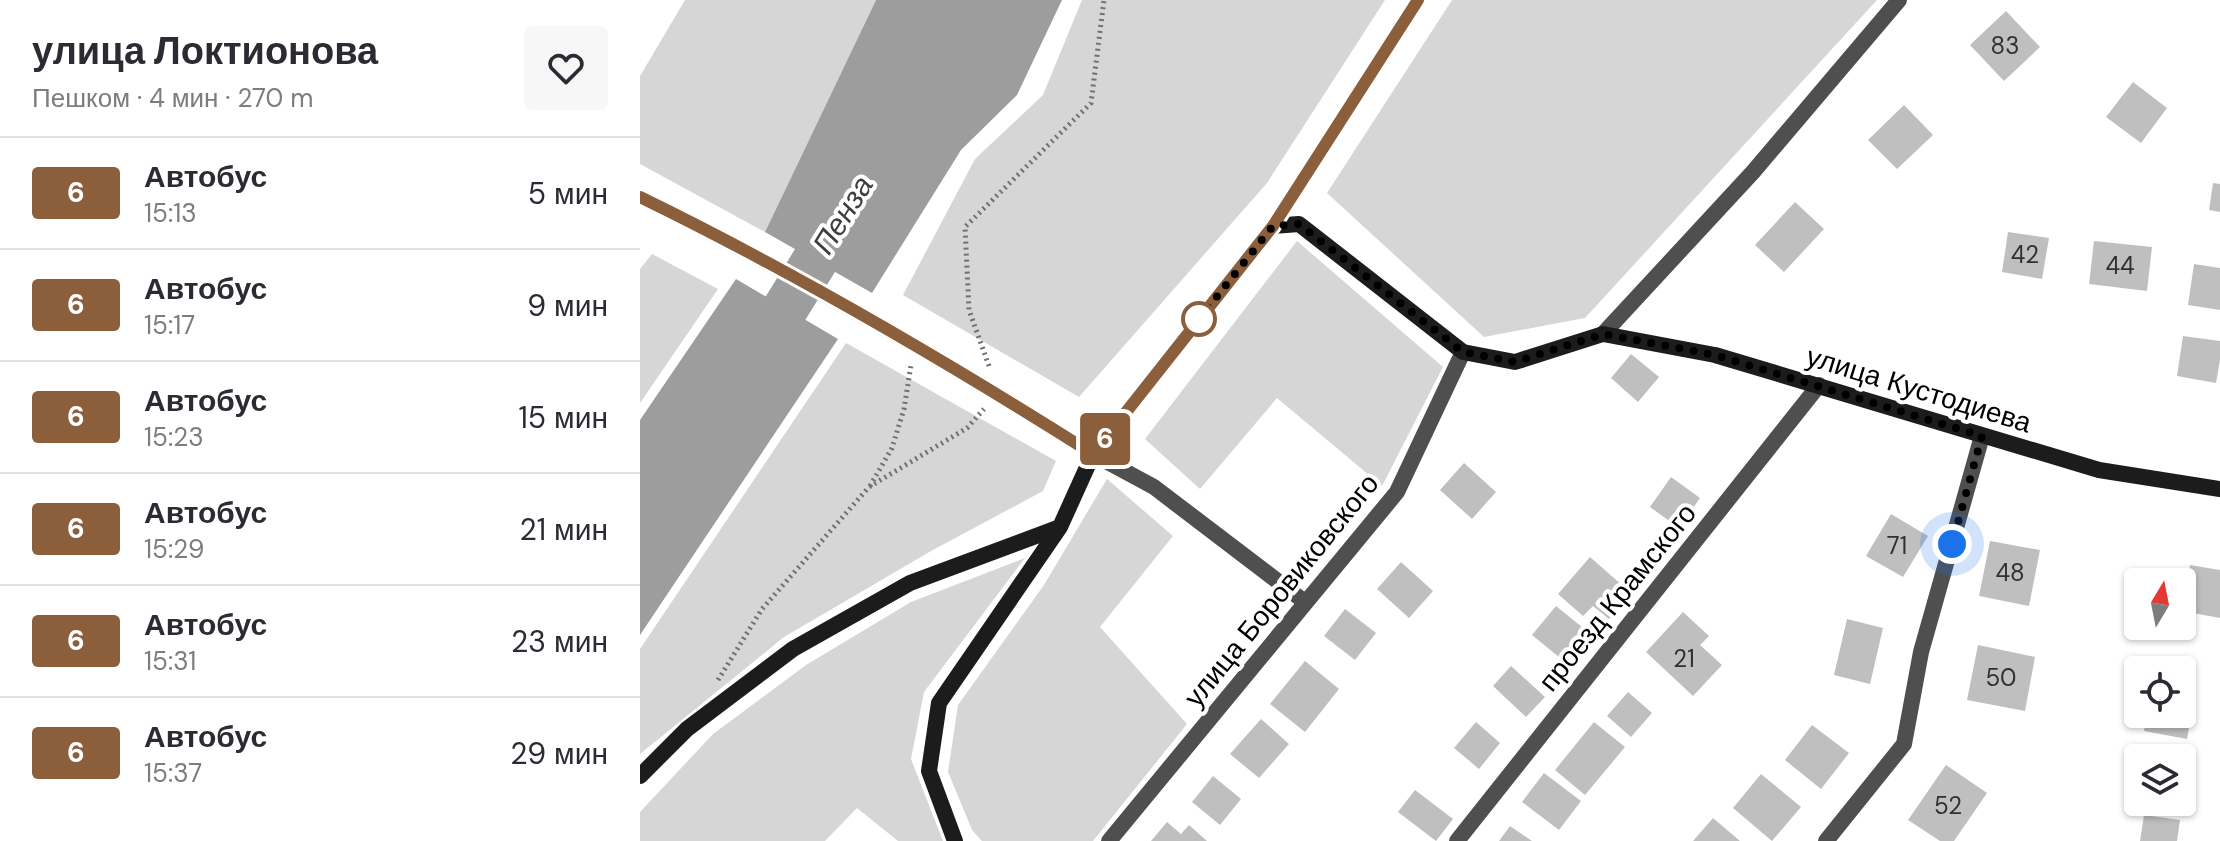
<!DOCTYPE html>
<html lang="ru">
<meta charset="utf-8">
<style>
:root{--surface:#fff;--page:#f7f7f7;--text:#2b2b33;--muted:#7c7c81;--line:#e1e1e2}
body{margin:0;font-family:"DM Sans",sans-serif;background:var(--page);color:var(--text);height:100vh;display:flex;flex-direction:column;font-size:30px;white-space:nowrap}
*{box-sizing:border-box;margin:0}
p{font-size:26px;color:var(--muted)}
.icon{flex:none;width:44px;height:44px;fill:none;stroke:currentColor;stroke-width:2;stroke-linecap:round;stroke-linejoin:round}
.map{position:relative;flex:1;overflow:hidden}
.details{display:flex;flex-direction:column;background:var(--surface);width:640px}
.details>*{flex:none}
.badge{padding:0 16px;border-radius:6px;font-size:28px;line-height:52px}
.needle{width:52px;rotate:10deg}
.tools{position:absolute;left:1484px;top:568px;display:grid;gap:16px}
.tools a{display:grid;place-items:center;width:72px;height:72px;border-radius:8px;background:var(--surface);box-shadow:0 2px 6px #0004;font-size:40px}
.you{position:absolute;width:40px;height:40px;margin:-20px;border:6px solid #fff;border-radius:50%;background:#1a73e8;box-shadow:0 0 0 12px #1a73e833}
.map>.badge{position:absolute;translate:-50% -50%;box-shadow:0 0 0 4px #fff}
.round{display:grid;place-items:center;flex:none;width:84px;height:84px;border-radius:8px;background:var(--page)}
.head{display:flex;align-items:center;justify-content:space-between;height:136px;padding:0 32px}
h1{font-size:38px;font-weight:700;line-height:60px}
ul{padding:0;list-style:none}
li{display:flex;align-items:center;gap:24px;height:112px;padding:0 32px;border-top:2px solid var(--line)}
li div{flex:1}
li b{display:block;font-size:30px}
li em{font-style:normal}
li .badge{min-width:88px;font-weight:700;text-align:center}
main{display:flex;flex:1;min-height:0}
.map>svg:first-child{display:block}
.green{fill:#d6d6d6}
.water{fill:#9d9d9d}
.lines{fill:none;stroke-linecap:round;stroke-linejoin:round}
.river{stroke:#9d9d9d;stroke-width:46}
.building{fill:#bfbfbf}
.path{stroke:#717171;stroke-width:5;stroke-dasharray:2 4;stroke-linecap:butt}
.street{stroke:#4f4f4f;stroke-width:16}
.secondary{stroke:#1c1c1c;stroke-width:16}
.line-casing{stroke:#fff;stroke-width:18}
.line{stroke:#8b5e3c;stroke-width:12}
.walk{stroke:#000;stroke-width:8;stroke-dasharray:0 14.4}
.stop-dot{fill:#fff;stroke:#8b5e3c;stroke-width:4}
.labels{text-anchor:middle;stroke-width:8;stroke-linejoin:round;paint-order:stroke}
.number-label{font-size:24px;fill:#303030}
.street-label{font-size:28px;fill:#000;stroke:#fff}
.water-label{font-size:30px;font-style:italic;fill:#3e3e3e;stroke:#fff}
</style>
<main>
<section class="details">
<div class="head"><div><h1>улица Локтионова</h1><p>Пешком · 4 мин · 270 m</p></div><a class="round"><svg class="icon" aria-label="heart" viewBox="0 0 24 24"><path d="M12 20l-8-8c-3-5 5-10 8-4 3-6 11-1 8 4z"/></svg></a></div>
<ul>
<li><span class="badge" style="background:#8b5e3c;color:#fff">6</span><div><b>Автобус</b><p>15:13</p></div><em>5 мин</em></li>
<li><span class="badge" style="background:#8b5e3c;color:#fff">6</span><div><b>Автобус</b><p>15:17</p></div><em>9 мин</em></li>
<li><span class="badge" style="background:#8b5e3c;color:#fff">6</span><div><b>Автобус</b><p>15:23</p></div><em>15 мин</em></li>
<li><span class="badge" style="background:#8b5e3c;color:#fff">6</span><div><b>Автобус</b><p>15:29</p></div><em>21 мин</em></li>
<li><span class="badge" style="background:#8b5e3c;color:#fff">6</span><div><b>Автобус</b><p>15:31</p></div><em>23 мин</em></li>
<li><span class="badge" style="background:#8b5e3c;color:#fff">6</span><div><b>Автобус</b><p>15:37</p></div><em>29 мин</em></li>
</ul>
</section>
<div class="map">
<svg width="1580" height="841" viewBox="0 0 1580 841">
<rect width="100%" height="100%" fill="#fff"/>
<path class="green" d="M45,0H236L125,232L0,164V76Z
M442,0H745L627,183L439,397L263,295L335,159L403,95Z
M812,0H1237L945,318L844,337L687,193Z
M657,241L803,367L742,486L637,398L560,489L505,439Z
M12,254L78,289L0,403V269Z
M206,343L416,461L403,491L291,551L144,637L0,754V649Z
M467,479L533,536L460,627L547,724L453,841H342L332,830L308,772L318,705L404,585Z
M385,558L284,692L271,759L303,841H258L217,808L185,841H0V812L73,734L166,665L271,602Z"/>
<path class="water" d="M236,0H422L377,95L321,150L232,293L125,232Z
M96,279L198,339L0,635V420Z"/>
<g class="lines">
<path class="river" d="M113,361L208,207"/>
</g>
<path class="building" d="M1366,11L1400,47L1364,81L1330,45Z
M1493,82L1527,108L1501,143L1466,117Z
M1264,105L1293,135L1257,169L1228,140Z
M1573,183L1580,184V212L1569,210Z
M1155,202L1184,229L1144,272L1115,245Z
M1368,232L1409,238L1402,279L1362,272Z
M1454,241L1512,247L1507,291L1449,284Z
M1554,264L1580,268V310L1548,305Z
M1543,336L1580,341V360L1576,383L1537,376Z
M991,354L1019,377L998,402L971,378Z
M824,463L856,492L832,519L800,490Z
M1031,477L1060,498L1039,528L1010,507Z
M1251,514L1288,536L1263,577L1226,556Z
M1350,541L1400,550L1389,606L1339,596Z
M950,557L991,593L969,619L953,606L943,616L918,594Z
M761,562L793,591L769,618L737,589Z
M1550,565L1580,570V618L1542,611Z
M916,606L953,636L930,666L892,635Z
M705,609L736,633L715,660L684,636Z
M1043,612L1069,636L1060,645L1082,665L1053,696L1006,652Z
M1207,619L1243,628L1230,684L1194,675Z
M1338,645L1395,657L1385,711L1327,700Z
M665,661L699,689L665,732L630,704Z
M871,666L905,697L886,717L853,686Z
M988,692L1012,713L991,737L967,716Z
M1542,698L1554,700L1547,739L1504,731L1507,714H1542Z
M621,719L649,744L619,778L590,754Z
M836,722L860,743L839,769L814,748Z
M954,722L985,747L945,795L915,770Z
M1172,725L1209,753L1181,789L1145,760Z
M1306,765L1347,793L1314,841H1300L1268,820Z
M904,773L941,801L919,830L882,802Z
M1121,774L1161,807L1132,841L1093,808Z
M573,776L601,799L580,825L552,802Z
M775,790L813,819L796,841L758,812Z
M1504,815L1540,820L1537,841H1500Z
M1073,818L1100,841H1053Z
M527,822L541,834L549,825L567,841H511Z
M870,826L892,841H859Z"/>
<g class="lines">
<path class="path" d="M349,366L329,310L325,227L451,103L464,0
M230,486L252,448L264,409L271,365
M78,680L122,609L229,487L327,428L344,409"/>
<path class="street" d="M633,226L778,0
M963,334L1113,172L1259,0
M453,454L514,487L665,602
M469,841L757,492L823,352
M817,841L1179,385
M1186,841L1264,744L1281,652L1342,436"/>
<path class="secondary" d="M0,197C155,274 306,361 453,454
M0,776L47,729L153,649L270,583L420,527L453,454L633,226L659,224L823,352L875,362L963,334L1075,355L1459,470L1580,489
M315,841L289,771L299,703L420,527"/>
</g>
<g class="lines">
<g class="line-casing">
<path id="line" d="M0,197C156,273 306,361 453,454L633,226L778,0"/>
</g>
<use href="#line" class="line"/>
<path class="walk" d="M559,319L633,226L659,224L823,352L875,362L963,334L1075,355L1342,436L1312,544"/>
</g>
<circle class="stop-dot" cx="559" cy="319" r="16"/>
<g class="labels">
<g class="number-label">
<text x="1365" y="54">83</text>
<text x="1385" y="263">42</text>
<text x="1480" y="274">44</text>
<text x="1257" y="554">71</text>
<text x="1370" y="581">48</text>
<text x="1044" y="667">21</text>
<text x="1361" y="686">50</text>
<text x="1308" y="814">52</text>
</g>
<g class="street-label">
<text transform="translate(1279 389) rotate(17)" y="10">улица Кустодиева</text>
<text transform="translate(641 590) rotate(-51)" y="10">улица Боровиковского</text>
<text transform="translate(977 597) rotate(-51)" y="10">проезд Крамского</text>
</g>
<g class="water-label">
<text transform="translate(203 215) rotate(-58)" y="10">Пенза</text>
</g>
</g>
</svg>
<div class="tools">
<a><svg class="needle" viewBox="-14 -14 28 28"><path d="M0-13l5 13h-10z" fill="#e53935"/><path d="M0 13l5-13h-10z" fill="#7c7c81"/></svg></a>
<a><svg class="icon" aria-label="locate" viewBox="0 0 24 24"><circle cx="12" cy="12" r="6"/><path d="M12 2v4M12 18v4M2 12h4M18 12h4"/></svg></a>
<a><svg class="icon" aria-label="layers" viewBox="0 0 24 24"><path d="M12 4l9 5-9 5-9-5zM3 14l9 5 9-5"/></svg></a>
</div>
<div class="you" style="left:1312px;top:544px"></div>
<b class="badge" style="left:465px;top:439px;background:#8b5e3c;color:#fff">6</b>
</div>
</main>
